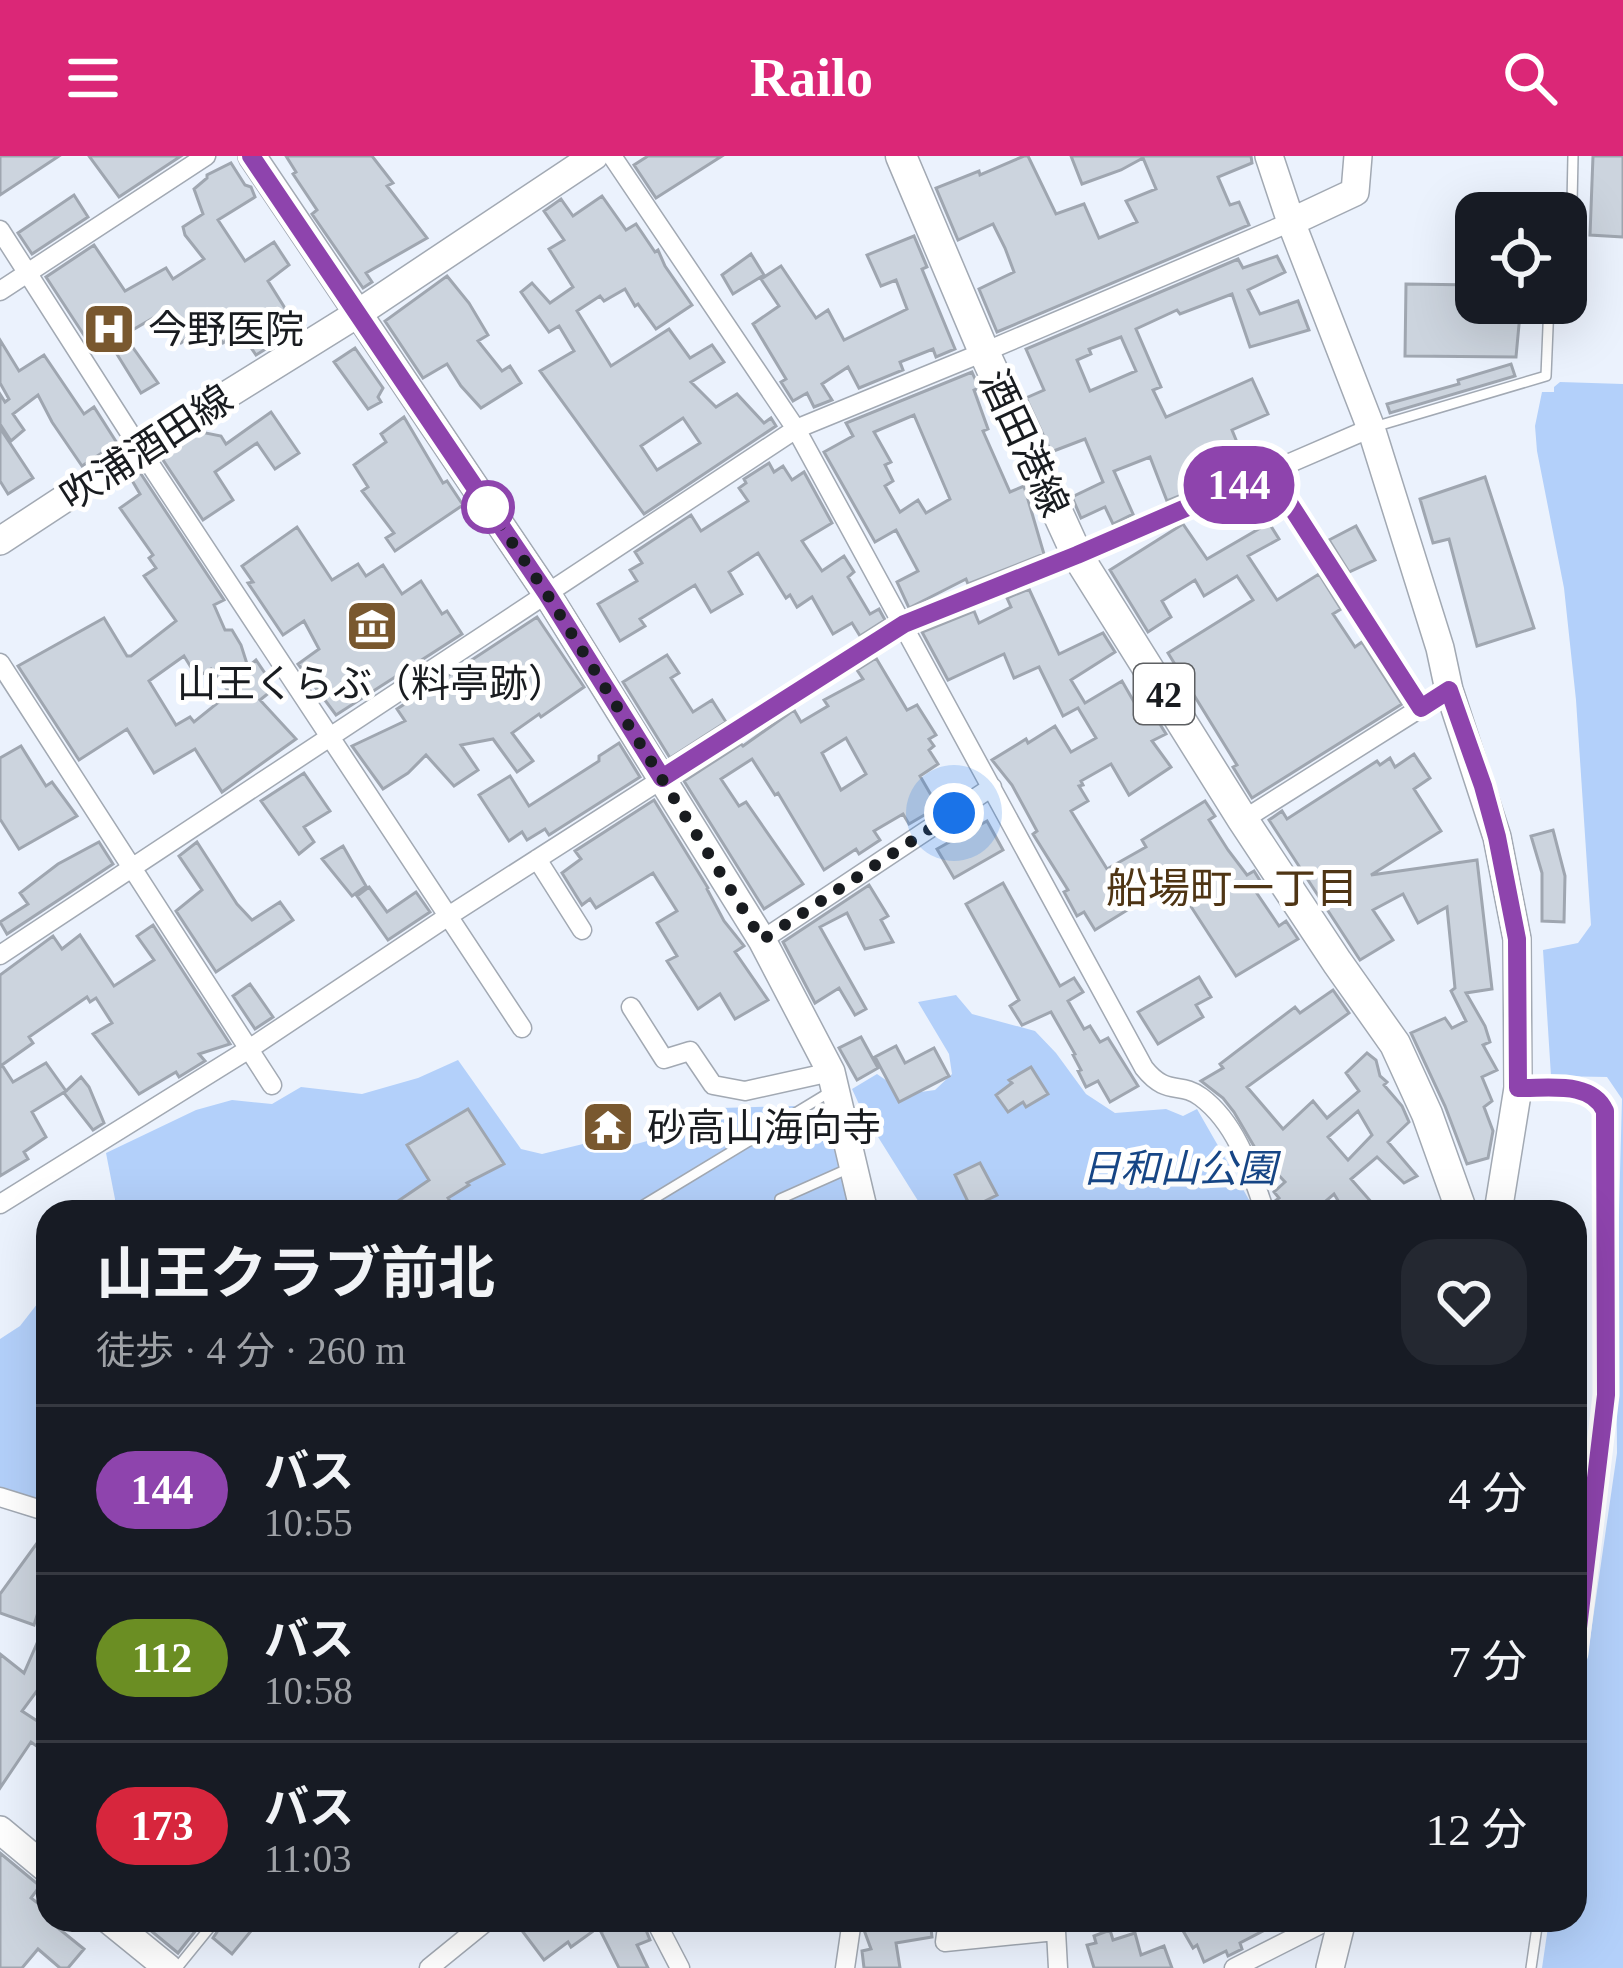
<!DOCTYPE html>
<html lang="ja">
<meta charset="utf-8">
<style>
:root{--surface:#171b24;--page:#242831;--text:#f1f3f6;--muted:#9ea1a6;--line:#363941;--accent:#db2777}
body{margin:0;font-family:"Times New Roman","Noto Sans JP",serif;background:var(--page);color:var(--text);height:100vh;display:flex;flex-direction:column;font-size:45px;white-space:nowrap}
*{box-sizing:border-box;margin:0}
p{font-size:39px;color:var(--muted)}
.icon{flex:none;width:66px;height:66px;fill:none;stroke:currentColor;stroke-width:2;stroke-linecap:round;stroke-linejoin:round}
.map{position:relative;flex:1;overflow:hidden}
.drawer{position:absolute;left:36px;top:1044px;width:1551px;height:732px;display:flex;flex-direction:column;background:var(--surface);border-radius:36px;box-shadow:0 12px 48px #0002}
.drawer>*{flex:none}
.badge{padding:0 24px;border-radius:39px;font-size:42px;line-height:78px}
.fabs{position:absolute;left:1455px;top:36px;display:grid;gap:24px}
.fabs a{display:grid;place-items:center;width:132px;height:132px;border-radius:24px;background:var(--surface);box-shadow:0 12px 48px #0002;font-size:60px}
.you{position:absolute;width:60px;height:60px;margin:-30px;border:9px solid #fff;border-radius:50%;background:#1a73e8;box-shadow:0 0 0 18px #1a73e833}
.map>.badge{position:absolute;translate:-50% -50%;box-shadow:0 0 0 6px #fff}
.round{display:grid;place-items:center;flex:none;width:126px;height:126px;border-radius:36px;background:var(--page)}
.summary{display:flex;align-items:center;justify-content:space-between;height:204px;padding:0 60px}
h1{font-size:57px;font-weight:700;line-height:90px}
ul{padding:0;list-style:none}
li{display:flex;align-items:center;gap:36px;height:168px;padding:0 60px;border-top:3px solid var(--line)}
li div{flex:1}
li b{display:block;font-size:45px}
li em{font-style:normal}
li .badge{min-width:132px;font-weight:700;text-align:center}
header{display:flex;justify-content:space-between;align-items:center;height:156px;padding:0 60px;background:var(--accent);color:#fff;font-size:54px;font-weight:700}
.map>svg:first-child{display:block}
.green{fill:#b3d0fa}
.building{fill:#ccd4de;stroke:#9fa6b0;stroke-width:3;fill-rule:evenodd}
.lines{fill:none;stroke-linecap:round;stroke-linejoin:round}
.lane-casing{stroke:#a2a9b3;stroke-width:12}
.street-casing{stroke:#a2a9b3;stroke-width:21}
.secondary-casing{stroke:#a2a9b3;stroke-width:30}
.primary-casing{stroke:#a2a9b3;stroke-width:33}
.lane{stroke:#fff;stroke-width:9}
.street{stroke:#fff;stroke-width:18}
.secondary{stroke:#fff;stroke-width:27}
.primary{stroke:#fff;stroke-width:30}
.line-casing{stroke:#fff;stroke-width:27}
.line{stroke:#8e44ad;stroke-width:18}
.walk{stroke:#191c20;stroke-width:12;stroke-dasharray:0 21.6}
.stop-dot{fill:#fff;stroke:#8e44ad;stroke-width:6}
.labels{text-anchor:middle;stroke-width:10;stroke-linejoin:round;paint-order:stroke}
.shield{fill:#fff;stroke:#5e6063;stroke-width:3}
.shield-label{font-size:36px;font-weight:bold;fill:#191c20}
.poi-label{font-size:39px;fill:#191c20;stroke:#fff;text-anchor:start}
.street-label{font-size:39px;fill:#191c20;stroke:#fff}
.park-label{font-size:39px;font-style:italic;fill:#174686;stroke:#fff}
.neighbourhood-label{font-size:42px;fill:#4f3514;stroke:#fff}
</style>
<header><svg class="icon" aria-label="menu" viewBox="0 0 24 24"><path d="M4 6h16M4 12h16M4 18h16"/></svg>Railo<svg class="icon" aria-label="search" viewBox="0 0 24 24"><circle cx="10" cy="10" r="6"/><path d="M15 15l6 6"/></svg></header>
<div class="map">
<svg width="1623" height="1812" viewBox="0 0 1623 1812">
<rect width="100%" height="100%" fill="#ebf2fd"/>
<path class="green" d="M1560,226L1623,228V1812H1542L1549,1764H1575V1587L1617,1297L1616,1165L1622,943L1607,921L1551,920L1543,794L1578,787L1591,769L1576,544L1564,432L1537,295L1535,270L1542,236H1554V231Z
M956,839L972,858L1035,875L1056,897L1086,938L1115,957L1166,953L1183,960L1197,953L1256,1056H925L863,957L852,933L877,918L906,938L935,934L952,918L949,898L918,846Z
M458,904L521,993L542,998L583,988L614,994L677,977L721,952L794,950L830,977L846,1007L861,1056H115V1043L106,997L196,954L232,944L272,948L301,931L362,938L418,922Z
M48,1134V1367L0,1351V1183L20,1170Z"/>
<path class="building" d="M0,0H59L0,39Z
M89,0H181L119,41Z
M286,0H372L393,27L387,30L427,82L366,117L372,126L363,132L312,58L317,54L293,18L296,16Z
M648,0H722L656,42L634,9Z
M1024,0H1028L1056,58L1084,48L1099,82L1137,66L1126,45L1156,33L1143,2L1121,14L1082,28L1071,0H1251L1252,7L1218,21L1230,49L1239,46L1249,69L997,176L979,133L1014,116L1005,92L993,68L958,84L936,32L979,15L980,19Z
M1593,0H1623V81L1590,79Z
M231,7L245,29L251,31L255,41L218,64L245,105L274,86L289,109L268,125L298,173L256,199L240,176L223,187L209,166L181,187L160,158L124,179L158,227L141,237L110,187L95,196L46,121L94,89L125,135L166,112L173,123L204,103L185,79L183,71L203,58L194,33L207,22V19Z
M74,39L88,61L32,98L18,77Z
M602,40L626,74L636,68L655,96L658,94L665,110L692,149L656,173L638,148L635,150L625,133L604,145L600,140L577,155L611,210L669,173L690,202L712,189L724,206L691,226L716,251L737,238L764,267L771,262L776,270L644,358L540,215L574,195L559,170L549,176L521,136L532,127L550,147L573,131L549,93L564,84L544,55L561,43L573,60ZM683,262L700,287L657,314L641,290Z
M914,80L927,111L922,113L955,193L936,201L933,193L900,206L903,214L859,232L848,211L822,228L832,244L814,251L807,237L793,245L781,226L786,223L753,168L779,150L761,123L781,110L816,162L828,154L844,184L907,153L896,124L881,130L867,99Z
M751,98L764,119L733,138L722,119Z
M1277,100L1285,116L1248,134L1260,158L1298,145L1309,174L1250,191L1232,138L1180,158L1177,154L1136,173L1161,231L1153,234L1166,261L1252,223L1268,258L1232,274L1245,306L1196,326L1199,332L1167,345L1150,301L1114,315L1133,358L1113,368L1105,351L1081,362L1072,341L1103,326L1085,283L1051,296L1026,242L1044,234L1026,193L1238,103L1243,112ZM1121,181L1136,215L1090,235L1077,204L1091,198L1089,193Z
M447,120L469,147L488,179L478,185L502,215L510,210L521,227L481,252L461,230L447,208L423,222L385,165Z
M1406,128L1476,129V147H1521L1516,201L1405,200Z
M0,184L19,215L44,199L84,258L94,251L117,287L82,310L52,266L38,239L13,258L24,274L11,285L0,268V238L5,246L9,243L0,227Z
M355,192L383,232L378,241L381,246L368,253L334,206Z
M1511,208L1515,220L1390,257L1387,248L1459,228L1458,224Z
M972,216L979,232L974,234L988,273L983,275L1010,336L1024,330L1044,398L968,428L966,423L909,452L897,426L918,415L896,374L875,386L824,296L853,280L846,267ZM914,259L950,343L926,357L918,344L900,356L885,330L893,325L885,309L891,306L874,276Z
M271,256L299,297L275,313L257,287L215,316L233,344L203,364L161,301L201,276L221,280L226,288Z
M404,261L443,327L447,325L463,349L395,395L386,382L394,377L362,335L368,331L354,309L386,286L381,278Z
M0,272L33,322L8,338L0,325Z
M769,307L774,316L783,310L792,324L804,316L832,367L802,385L822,415L844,400L854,416L848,421L870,458L879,453L885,464L860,480L852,467L833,478L812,441L797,451L790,439L786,442L758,397L729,416L742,438L711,456L695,429L640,463L645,470L620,485L598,448L637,425L630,414L642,407L635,396L691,359L701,375L748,345L739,332L746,327L744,323Z
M139,315L224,444L214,449L225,474H232L241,489L248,511L256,504L275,532L260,544L296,583L222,636L195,593L154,617L127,573L79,604L18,510L104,462L127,500H131L176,465L144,420L156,412L149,402L153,399L120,352L140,338L130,321ZM184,500L197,521L211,513L230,537L194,566L190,561L176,569L149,525Z
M1485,321L1534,472L1477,490L1449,383L1433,387L1420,343Z
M1269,367L1279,383L1248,400L1277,444L1319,418L1341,453L1333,458L1355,491L1362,486L1402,548L1252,642L1233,611L1237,609L1168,497L1253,444L1237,420L1204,440L1195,424L1162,445L1171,461L1148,476L1110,414L1183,368L1207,403Z
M1356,370L1375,404L1349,416L1329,384Z
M297,371L332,424L358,408L366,420L383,409L402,438L421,425L442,458L447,455L462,478L336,559L298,508L319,493L304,465L283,479L248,427L253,426L242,410Z
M1029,433L1059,498L1103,477L1115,496L1071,524L1085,547L1122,525L1141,558L1150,552L1166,578L1152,585L1171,611L1129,639L1111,608L1081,625L1083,629L1079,630L1088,645L1071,655L1107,713L1146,691L1142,684L1205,645L1215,660L1209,664L1228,694L1247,719L1254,715L1264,731L1256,736L1279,770L1286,765L1298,783L1236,820L1188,746L1186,748L1162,713L1127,732L1137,748L1095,774L1084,756L1077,760L1064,736L1068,734L1033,678L1037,675L1012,629L992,604L1026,583L1028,587L1055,570L1071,596L1096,582L1078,552L1063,560L1039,511L1014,522L1004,498L948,524L922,476L974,455L979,467L1011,451L1007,442Z
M537,461L584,531L541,561L539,558L512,577L533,605L517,616L493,583L461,589L478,614L454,630L426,599L408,617L383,633L352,590L405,565L397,553Z
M667,499L679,517L671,522L693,556L712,544L726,566L670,602L623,526Z
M876,502L907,554L917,549L936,579L929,583L934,590L929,594L938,608L920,620L938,651L909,668L903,658L874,675L880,684L859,698L856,693L824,714L778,637L775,639L752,603L721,623L739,650L746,646L803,728L764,753L684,625L741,588L743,590L794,554L801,566L828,550L824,544L863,523L857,514ZM846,582L866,618L841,634L822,597Z
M619,587L640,621L549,679L545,673L527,684L522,676L509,685L479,639L510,620L529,650L599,605V600Z
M21,590L46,630L52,626L77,660L19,693L0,663V602Z
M1414,598L1430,622L1414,633L1441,675L1371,719L1477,704L1492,833L1466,837L1485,870L1490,886L1483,889L1497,914L1482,921L1492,945L1484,951L1493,975L1488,1002L1467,1008L1445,950L1411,877L1445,862L1452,872L1466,865L1451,835L1455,832L1447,751L1418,767L1403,738L1373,754L1393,784L1360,804L1269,664L1282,655L1287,663L1377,605L1380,609L1390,602L1395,611Z
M304,617L330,655L304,671L314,686L299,698L261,645Z
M654,644L708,732L707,733L724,765L744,790L735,796L768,844L735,863L720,838L698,853L667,805L677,800L657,767L677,755L653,717L596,752L590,743L582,749L562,717L581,703L575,695Z
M987,665L1003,694L954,722L937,693Z
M1553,674L1565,720L1564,766L1542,765V717L1531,680Z
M99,686L113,708L7,778L0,766L28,748L20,737L58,708Z
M197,686L237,748L252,764L280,746L293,764L216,816L176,755L202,734L179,700Z
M343,690L366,730L352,740L322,703Z
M1003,727L1060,830L1074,822L1083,836L1068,845L1084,873L1090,870L1100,886L1108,882L1138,930L1110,946L1098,925L1086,931L1078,915L1081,914L1073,899L1075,898L1051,856L1022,869L1010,850L1019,844L966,748Z
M869,729L888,760L881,764L893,786L865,793L847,757L820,771L866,853L855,859L839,832L815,847L783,786Z
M369,731L387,756L416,736L430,756L388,784L357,740Z
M153,769L230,888L199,898L205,905L179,921L176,916L139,938L93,878L112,867L96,842L90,846L87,841L29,881L33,887L2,909L13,926L46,907L66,935L32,956L46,981L24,996L28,1003L0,1020V819L53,780L62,793L80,779L114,830L154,804L137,780Z
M1199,821L1211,841L1196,849L1203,861L1158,888L1138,856Z
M250,828L273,861L255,873L233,840Z
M1333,834L1349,857L1247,931L1283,973L1313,945L1327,962L1359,935L1346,917L1367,897L1376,904L1380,920L1387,926L1384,929L1402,950L1409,966L1388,986L1417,1020L1404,1027L1377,1001L1351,1023L1380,1056H1345L1334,1038L1313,1056H1278L1275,1045L1279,1042L1274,1036L1285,1026L1258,997L1234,956L1223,942L1201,925L1223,912L1220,908L1295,851L1300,857ZM1358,955L1372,979L1348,1004L1328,981Z
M861,881L878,912L857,924L839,892Z
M896,890L905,907L934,892L949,920L899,946L875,901Z
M1031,911L1048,938L1026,951L1023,946L1008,956L996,939L1012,927L1009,924Z
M81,921L89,931L104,967L93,974L64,937Z
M468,953L504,1008L467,1027L469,1029L448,1042L457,1056H382L429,1024L407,989Z
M980,1007L997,1039L971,1052L955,1019Z
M48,1372V1452L40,1450L34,1469L0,1457V1438Z
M48,1462V1520L22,1555L48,1572V1598L31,1586L0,1632V1498L24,1517Z
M0,1697L40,1730L31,1742L48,1755V1764L84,1793L68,1812H60L38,1793L22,1812H0Z
M138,1764H204L178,1797Z
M225,1764H260L232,1798L213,1782Z
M514,1764H583L592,1776L571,1791L568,1786L544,1804Z
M626,1764H642L650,1784L637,1789L648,1812H619L601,1776Z
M874,1764H930L932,1781L896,1787L900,1812H864L862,1795L871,1793L864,1774L876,1772Z
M1221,1764H1284L1240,1787L1242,1793L1228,1800L1226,1795L1204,1806L1197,1789L1193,1792L1182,1773L1200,1767L1204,1774Z
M1110,1774L1113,1784L1135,1777L1141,1799L1164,1790L1172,1812H1094L1087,1789L1096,1787L1094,1780Z"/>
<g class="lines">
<g class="lane-casing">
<path id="lane" d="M1566,97L1571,96L1573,0
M1374,271L1546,220L1549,147
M1523,932C1552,933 1591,925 1605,955L1606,1239L1575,1497
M780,1043L852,1011
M632,1056L830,936
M177,1812L216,1764
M1531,1812L1538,1764"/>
</g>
<g class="street-casing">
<path id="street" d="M612,0L796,273L1144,912C1167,941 1180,925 1201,941C1237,968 1251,1015 1265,1056
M0,74L140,293L522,872
M0,135L206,0
M1269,316L1421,552
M0,507L272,929
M1243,664L1449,534
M537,703L582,774
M762,784L992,631
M0,799L796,273L984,196L1291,66
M631,851L664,903L690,895L713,929L745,935L831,916
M0,1048L249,893L450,759L904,468L1077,399L1371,272
M0,1341L48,1356
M655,1764L680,1812
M948,1764L945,1786L1056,1775L1058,1812
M429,1812L488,1764
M845,1812L852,1764
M1234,1812L1329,1764"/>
</g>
<g class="secondary-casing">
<path id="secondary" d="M252,0L547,438L762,784L831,916L864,1056
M1269,0L1291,66L1371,272L1440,492L1449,534L1497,681L1517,783L1518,932L1498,1056
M1291,66L1355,36L1358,0
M0,385L140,293L357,158L594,0
M0,1674L48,1714
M109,1764L168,1812
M1330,1812L1342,1764"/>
</g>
<g class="primary-casing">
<path id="primary" d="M901,0L984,196L1077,399L1243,664L1337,806L1395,888L1427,958L1462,1056"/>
</g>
<use href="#lane" class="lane"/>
<use href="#street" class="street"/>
<use href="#secondary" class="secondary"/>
<use href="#primary" class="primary"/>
</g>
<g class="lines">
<g class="line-casing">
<path id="line" d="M251,0L547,438L662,622L904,468L1077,399L1269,316L1421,552L1449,534L1483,630L1497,681L1517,783L1518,932C1547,933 1591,924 1605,955L1606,1239L1575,1497"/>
</g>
<use href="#line" class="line"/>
<path class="walk" d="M488,351L547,438L762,784L954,657"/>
</g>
<defs>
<g id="hospital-square" transform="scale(2.7)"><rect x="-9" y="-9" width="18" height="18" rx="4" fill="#79582f" stroke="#fff"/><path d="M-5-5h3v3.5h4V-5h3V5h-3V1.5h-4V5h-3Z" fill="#fff"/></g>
<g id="museum-square" transform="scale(2.7)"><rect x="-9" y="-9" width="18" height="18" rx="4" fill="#79582f" stroke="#fff"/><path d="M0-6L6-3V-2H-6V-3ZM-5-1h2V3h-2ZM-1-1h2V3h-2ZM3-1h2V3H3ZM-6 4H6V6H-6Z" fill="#fff"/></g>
<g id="temple-square" transform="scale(2.7)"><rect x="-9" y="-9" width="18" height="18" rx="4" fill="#79582f" stroke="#fff"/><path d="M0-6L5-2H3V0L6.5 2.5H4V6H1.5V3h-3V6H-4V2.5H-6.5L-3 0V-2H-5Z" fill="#fff"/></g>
</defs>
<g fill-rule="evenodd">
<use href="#hospital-square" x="109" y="173"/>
<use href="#museum-square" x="372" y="470"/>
<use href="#temple-square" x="608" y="971"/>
</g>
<circle class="stop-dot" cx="488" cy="351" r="24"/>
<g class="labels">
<rect class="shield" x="1134" y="508" width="60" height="60" rx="9"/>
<g class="shield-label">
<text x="1164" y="551">42</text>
</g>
<g class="poi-label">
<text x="148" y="187">今野医院</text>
<text x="372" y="541" text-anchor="middle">山王くらぶ（料亭跡）</text>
<text x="647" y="985">砂高山海向寺</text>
</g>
<g class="street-label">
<text transform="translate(1025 287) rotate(65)" y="14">酒田港線</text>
<text transform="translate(146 291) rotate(-33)" y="14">吹浦酒田線</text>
</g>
<g class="park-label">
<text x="1179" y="1026">日和山公園</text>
</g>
<g class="neighbourhood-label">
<text x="1232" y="747">船場町一丁目</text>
</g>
</g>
</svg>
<div class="fabs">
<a><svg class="icon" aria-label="locate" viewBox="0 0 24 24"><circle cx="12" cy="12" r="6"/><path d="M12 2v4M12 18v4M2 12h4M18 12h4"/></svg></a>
</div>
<div class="you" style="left:954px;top:657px"></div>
<b class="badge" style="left:1239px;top:329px;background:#8e44ad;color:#fff">144</b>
<section class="drawer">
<div class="summary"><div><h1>山王クラブ前北</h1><p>徒歩 · 4 分 · 260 m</p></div><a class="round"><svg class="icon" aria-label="heart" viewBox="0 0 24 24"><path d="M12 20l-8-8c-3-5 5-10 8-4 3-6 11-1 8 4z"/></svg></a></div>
<ul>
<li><span class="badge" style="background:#8e44ad;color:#fff">144</span><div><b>バス</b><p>10:55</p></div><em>4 分</em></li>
<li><span class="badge" style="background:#6b8e23;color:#fff">112</span><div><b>バス</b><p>10:58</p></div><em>7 分</em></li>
<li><span class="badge" style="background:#d7263d;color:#fff">173</span><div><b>バス</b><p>11:03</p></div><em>12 分</em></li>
</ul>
</section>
</div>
